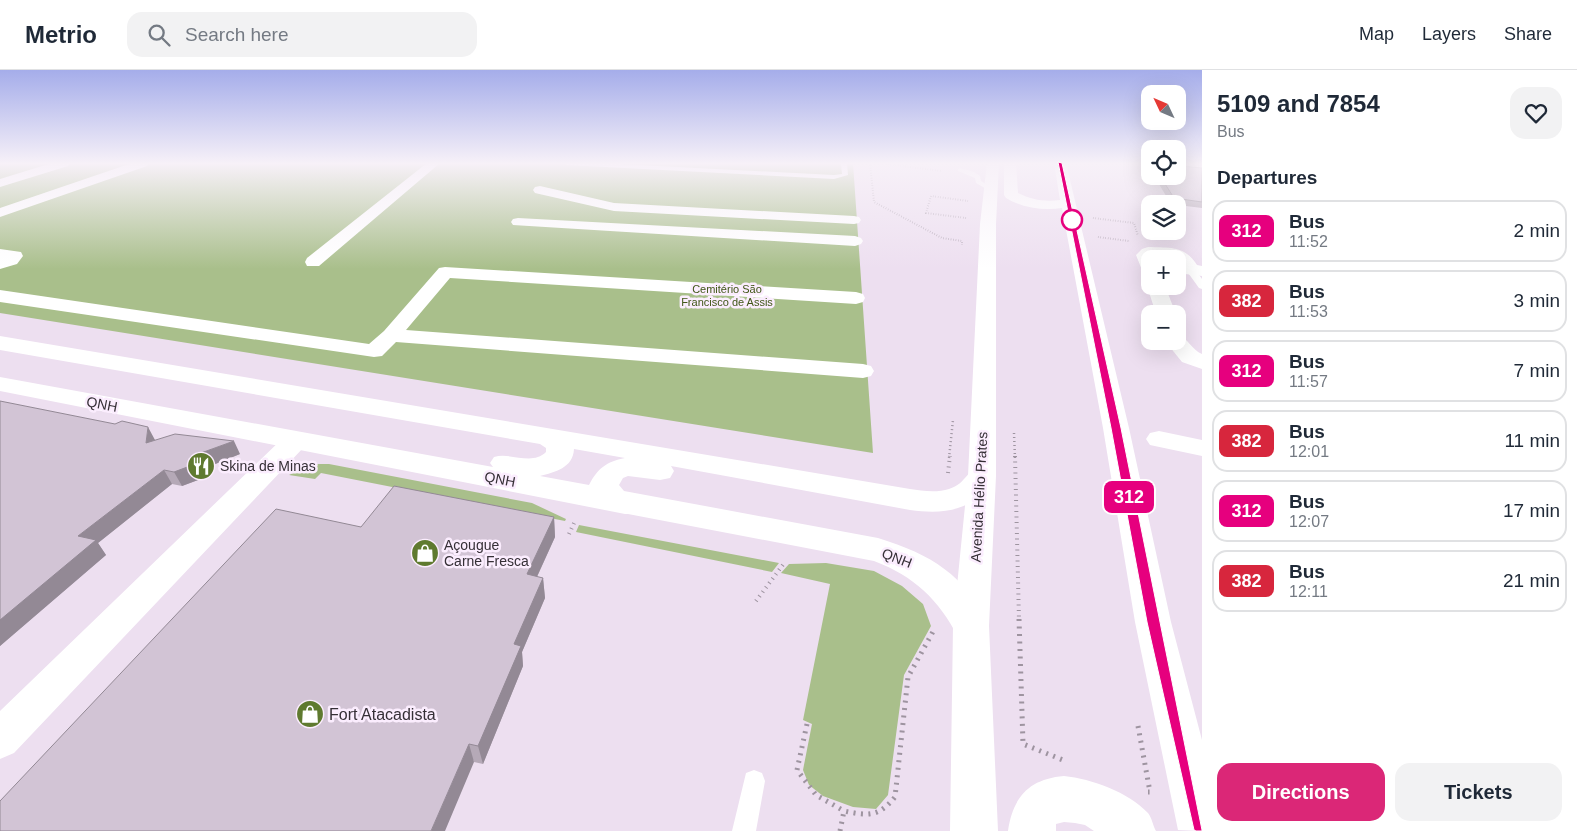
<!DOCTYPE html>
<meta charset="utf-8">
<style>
:root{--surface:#fff;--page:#f2f2f3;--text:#1f2937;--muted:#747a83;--line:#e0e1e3;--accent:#db2777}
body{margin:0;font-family:Helvetica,sans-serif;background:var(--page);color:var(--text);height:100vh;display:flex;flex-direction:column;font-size:19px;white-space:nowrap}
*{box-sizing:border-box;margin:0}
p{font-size:16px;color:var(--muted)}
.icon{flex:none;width:28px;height:28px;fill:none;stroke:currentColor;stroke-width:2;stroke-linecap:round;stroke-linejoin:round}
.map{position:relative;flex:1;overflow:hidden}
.sheet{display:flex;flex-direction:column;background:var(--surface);width:375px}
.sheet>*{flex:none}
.badge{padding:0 10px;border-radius:8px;font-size:18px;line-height:32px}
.needle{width:32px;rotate:314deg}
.tools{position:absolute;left:1141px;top:15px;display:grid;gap:10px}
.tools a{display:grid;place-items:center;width:45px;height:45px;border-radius:10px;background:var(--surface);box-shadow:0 5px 20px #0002;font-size:25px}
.map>.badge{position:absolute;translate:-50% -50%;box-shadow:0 0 0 2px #fff}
h2{padding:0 15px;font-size:19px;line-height:45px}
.round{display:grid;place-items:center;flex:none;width:52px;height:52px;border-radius:15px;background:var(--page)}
.summary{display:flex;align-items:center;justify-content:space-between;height:85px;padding:0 15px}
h1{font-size:24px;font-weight:800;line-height:38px}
.cta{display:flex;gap:10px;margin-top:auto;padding:10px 15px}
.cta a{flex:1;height:58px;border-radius:15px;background:var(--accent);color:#fff;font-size:20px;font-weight:800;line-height:58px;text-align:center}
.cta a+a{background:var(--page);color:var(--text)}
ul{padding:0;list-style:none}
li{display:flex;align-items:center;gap:15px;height:62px;margin:0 10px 8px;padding:0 5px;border:2px solid var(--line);border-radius:15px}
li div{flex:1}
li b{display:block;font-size:19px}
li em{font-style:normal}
li .badge{min-width:55px;font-weight:700;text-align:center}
header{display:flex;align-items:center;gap:30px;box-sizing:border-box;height:70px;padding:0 25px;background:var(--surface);border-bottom:1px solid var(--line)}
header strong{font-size:24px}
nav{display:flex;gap:28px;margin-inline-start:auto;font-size:18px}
.search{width:350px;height:45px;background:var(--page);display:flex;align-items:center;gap:12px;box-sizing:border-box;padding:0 18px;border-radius:15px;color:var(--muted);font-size:19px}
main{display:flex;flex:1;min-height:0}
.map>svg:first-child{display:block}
.green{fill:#a9bf8b}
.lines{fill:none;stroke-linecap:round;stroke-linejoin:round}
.path-far3{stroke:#9e94a0;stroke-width:2;stroke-dasharray:0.5 2;stroke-linecap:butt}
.path-far2{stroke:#9e94a0;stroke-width:2.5;stroke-dasharray:1 3;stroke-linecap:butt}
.path-far1{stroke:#9e94a0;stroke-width:4;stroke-dasharray:1 4.5;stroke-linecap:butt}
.path{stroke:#9e94a0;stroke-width:5;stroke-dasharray:2 5.5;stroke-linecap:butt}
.lane{fill:#fff;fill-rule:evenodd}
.street{fill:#fff;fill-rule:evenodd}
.secondary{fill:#fff;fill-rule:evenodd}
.primary{fill:#fff;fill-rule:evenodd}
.wall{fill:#b5a9b7}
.shaded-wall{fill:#938995}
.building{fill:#d2c4d5;stroke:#938995}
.line{fill:#e6007e;stroke:#fff}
.stop-dot{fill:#fff;stroke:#e6007e;stroke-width:2.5}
.labels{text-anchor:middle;stroke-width:5;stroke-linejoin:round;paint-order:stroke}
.far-park-label{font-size:11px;fill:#415718;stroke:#fbedfe}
.street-label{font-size:14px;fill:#352f36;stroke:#fbedfe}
.poi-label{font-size:14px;fill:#352f36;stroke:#fbedfe;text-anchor:start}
.near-poi-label{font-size:16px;fill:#352f36;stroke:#fbedfe;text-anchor:start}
</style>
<header>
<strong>Metrio</strong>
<div class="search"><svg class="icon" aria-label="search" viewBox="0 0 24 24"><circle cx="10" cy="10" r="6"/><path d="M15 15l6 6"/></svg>Search here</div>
<nav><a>Map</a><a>Layers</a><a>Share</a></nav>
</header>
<main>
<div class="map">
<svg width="1202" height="761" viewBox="0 0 1202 761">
<rect width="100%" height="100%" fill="#eddff0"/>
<path class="green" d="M0,93H853L873,383L0,243Z
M318,394H329L532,433L566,449L565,451L321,403L315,409L289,405L306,397Z
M579,455L779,493L772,502L576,462Z
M826,493L874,501L902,516L923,534L931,556L904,605L888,725L876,739L853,737L823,726L809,715L803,700L812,654L803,650L830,514L781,503L789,494Z"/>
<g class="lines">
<path class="path-far3" d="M870,93L874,132L942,168L962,171V175
M878,93L942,101
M966,148L926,143L931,126L968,131
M1093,148L1134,153L1138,166
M1098,167L1129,171"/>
<path class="path-far2" d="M1014,363L1015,388
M949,388L953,350"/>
<path class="path-far1" d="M1015,386L1019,550
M948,403L950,386
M569,464L575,451
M756,531L785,492"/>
<path class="path" d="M1019,549L1023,674L1063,690
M807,654L797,700L816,725L844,741
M1138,656L1150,722H1148
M840,761L844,741C868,746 879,747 895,727L908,607L935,558"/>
<path class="lane" d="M564,93H600L834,105L842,104L841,93H847L848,105L834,109L567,95Z
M960,98L974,102L980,106L981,111L996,120L990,121L976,113L975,108L958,101V99Z
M1191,197L1194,198L1202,209V219L1199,218L1186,200Z
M754,700L762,703L765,711L756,761H732L746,703Z"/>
<path class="street" d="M52,93H70L68,96L0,117V109Z
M132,93H149L147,96L0,147V138Z
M427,93H440L319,196H307L305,192L307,188Z
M540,116L614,133L854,146L859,147L861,150L859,153L854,154L614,141L535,123L533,120L535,117Z
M518,148L855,166L861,168L863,171L861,174L855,176L513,155L511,152L513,149Z
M1148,177C1170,178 1184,175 1197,195L1202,196V206L1185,204L1178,189L1153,187L1154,189H1150V206L1144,205L1136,185L1142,179Z
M0,179L21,182L23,186L17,194L0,199Z
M445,197L856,222L863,224L865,228L863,232L856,234L450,208L406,260L863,294L871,296L874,301L871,306L863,308L396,272L382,286L374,287L0,232V220L369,274L384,261L439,198Z
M1150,212V216H1165L1176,244H1156L1147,216Z
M1178,265C1188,268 1192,280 1202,284V299L1182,292L1165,271H1178Z
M1159,361L1202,370V386L1150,375L1146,369L1150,363Z
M295,363L304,365L308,371L304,377L14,683L0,689V641L286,365Z"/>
<path class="secondary" d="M1142,93H1150V97L1144,96Z
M1178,93L1202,94V102L1178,100Z
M0,266L910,419C922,421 937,423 949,419C970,413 966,392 992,399L996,406C976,440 947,445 910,440L671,396L674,401L670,408L660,410L628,406L623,408L619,415L624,421L878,468C932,485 964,504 989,556L984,567L971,571L958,567C939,530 914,506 874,491L628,444H625L0,321V307L493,397L490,393L494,387C511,382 532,396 546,382V378L540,374L0,280ZM574,379L625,388C606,392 598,398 589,415L540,406C555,402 573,398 574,379Z"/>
<path class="primary" d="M987,93H999L996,154V406L989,556L998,761H950L953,556L968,406L980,154Z
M1004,93H1016L1018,123C1032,130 1045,132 1060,130L1054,93H1066L1129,358L1171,552L1202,670V761L1178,760L1135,552L1103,358L1062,138C1044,141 1022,138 1006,128L1004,125Z
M1064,706C1092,709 1128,722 1148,743C1152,748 1153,756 1156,761H1094L1085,755L1075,753L1064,752L1056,754V761H1008C1013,727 1029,709 1064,706Z"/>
</g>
<path class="wall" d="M1181,96L1202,98V138L1178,135V134H1171L1154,106H1178Z
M0,331L155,370L240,384L198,401V410L182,416L172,414L98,473L106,485L0,576Z
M554,447L555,467L537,507L543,508L545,528L522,582L523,596L483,694L474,692L361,457Z"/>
<path class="shaded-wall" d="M148,357L155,370L146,373Z
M234,371L240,384L198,401V410L182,416L174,402L190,387Z
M164,400L172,414L98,473L106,485L0,576V550L78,466Z
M554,447L555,467L529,524L527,504Z
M543,508L545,528L522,582L523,596L483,694L478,676L514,574Z
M469,674L474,692L445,761H431Z"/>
<path class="building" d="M1178,93H1180L1181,96L1202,98V132L1174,128L1160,106H1178Z
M0,331L115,354L122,351L148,357L146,373L175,364L234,371L190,387V396L174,402L164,400L78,466L96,470L0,550Z
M394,416L554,447L527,504L543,508L514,574L521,576L478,676L469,674L431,761H0V731L276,439L361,457Z"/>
<linearGradient id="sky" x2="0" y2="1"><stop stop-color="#a5adea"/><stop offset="0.47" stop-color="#f7f1f8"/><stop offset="1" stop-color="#f7f1f8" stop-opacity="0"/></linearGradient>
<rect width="1202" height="199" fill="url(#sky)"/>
<path class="line" d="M1058,92L1062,93L1121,358L1160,552L1202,760V761H1196L1194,760L1147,552L1111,358Z"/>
<defs>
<g id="restaurant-disc" transform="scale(1.4375)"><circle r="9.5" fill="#5f7a2f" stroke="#fbedfe"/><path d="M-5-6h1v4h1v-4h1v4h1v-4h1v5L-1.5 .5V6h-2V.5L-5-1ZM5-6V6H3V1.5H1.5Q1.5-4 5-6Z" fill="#fff"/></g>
<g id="shop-disc" transform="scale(1.4375)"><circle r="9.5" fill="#5f7a2f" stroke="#fbedfe"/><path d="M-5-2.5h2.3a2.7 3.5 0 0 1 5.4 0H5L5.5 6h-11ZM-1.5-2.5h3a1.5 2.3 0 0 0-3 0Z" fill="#fff"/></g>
</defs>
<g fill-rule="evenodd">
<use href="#restaurant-disc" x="201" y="396"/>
<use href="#shop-disc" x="425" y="483"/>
<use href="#shop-disc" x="310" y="644"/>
</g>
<circle class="stop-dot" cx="1072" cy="150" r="10"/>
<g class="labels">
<g class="far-park-label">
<text x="727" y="223">Cemitério São<tspan x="727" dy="13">Francisco de Assis</tspan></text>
</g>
<g class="street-label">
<text transform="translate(102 334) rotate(11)" y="5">QNH</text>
<text transform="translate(500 409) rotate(11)" y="5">QNH</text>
<text transform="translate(979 427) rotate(-87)" y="5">Avenida Hélio Prates</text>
<text transform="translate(897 488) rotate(21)" y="5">QNH</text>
</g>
<g class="poi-label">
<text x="220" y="401">Skina de Minas</text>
<text x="444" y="480">Açougue<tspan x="444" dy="16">Carne Fresca</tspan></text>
</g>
<g class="near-poi-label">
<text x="329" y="650">Fort Atacadista</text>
</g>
</g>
</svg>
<div class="tools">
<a><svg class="needle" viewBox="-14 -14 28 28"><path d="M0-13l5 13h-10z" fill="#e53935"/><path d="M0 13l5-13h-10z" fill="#747a83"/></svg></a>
<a><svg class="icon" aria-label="locate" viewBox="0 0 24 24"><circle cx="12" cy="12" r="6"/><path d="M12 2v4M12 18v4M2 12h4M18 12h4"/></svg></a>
<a><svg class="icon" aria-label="layers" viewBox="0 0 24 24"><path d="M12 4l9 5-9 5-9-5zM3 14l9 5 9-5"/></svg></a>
<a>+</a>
<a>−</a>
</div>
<b class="badge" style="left:1129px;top:427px;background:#e6007e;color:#fff">312</b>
</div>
<section class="sheet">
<div class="summary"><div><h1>5109 and 7854</h1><p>Bus</p></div><a class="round"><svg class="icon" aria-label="heart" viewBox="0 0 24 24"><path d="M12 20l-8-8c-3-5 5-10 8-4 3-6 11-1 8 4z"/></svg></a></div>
<h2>Departures</h2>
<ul>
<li><span class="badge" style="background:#e6007e;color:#fff">312</span><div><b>Bus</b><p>11:52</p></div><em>2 min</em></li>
<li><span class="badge" style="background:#d7263d;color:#fff">382</span><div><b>Bus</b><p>11:53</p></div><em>3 min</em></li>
<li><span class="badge" style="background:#e6007e;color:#fff">312</span><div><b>Bus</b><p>11:57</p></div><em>7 min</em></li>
<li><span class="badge" style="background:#d7263d;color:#fff">382</span><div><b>Bus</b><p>12:01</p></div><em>11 min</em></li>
<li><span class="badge" style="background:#e6007e;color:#fff">312</span><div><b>Bus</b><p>12:07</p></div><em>17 min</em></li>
<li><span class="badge" style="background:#d7263d;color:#fff">382</span><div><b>Bus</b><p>12:11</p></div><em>21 min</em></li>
</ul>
<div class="cta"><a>Directions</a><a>Tickets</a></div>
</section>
</main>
